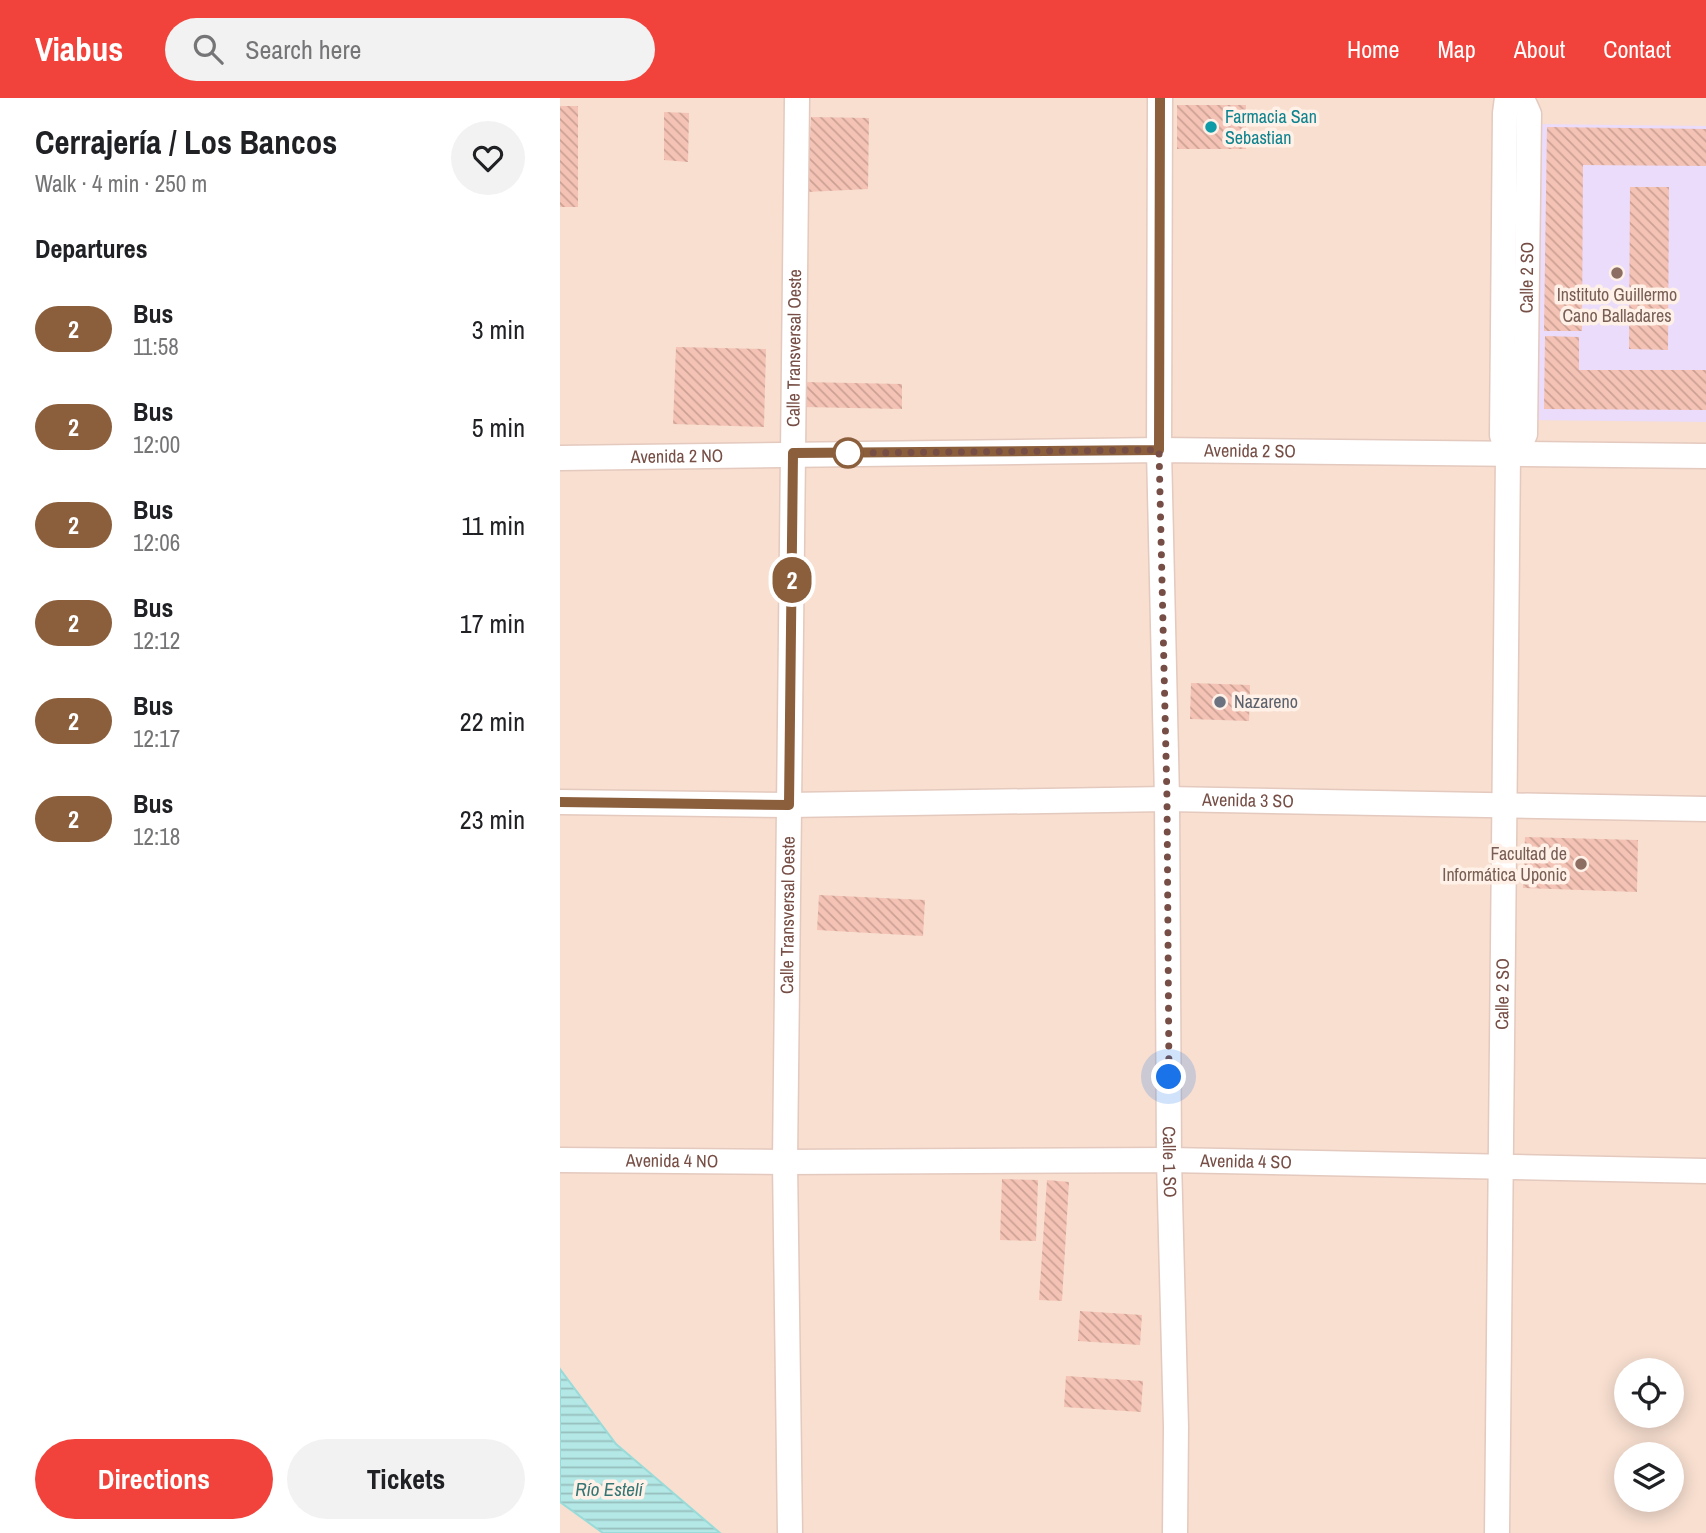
<!DOCTYPE html>
<meta charset="utf-8">
<style>
:root{--surface:#fff;--page:#f2f2f2;--text:#202124;--muted:#757577;--accent:#f1433b}
body{margin:0;font-family:"Archivo Narrow",sans-serif;background:var(--page);color:var(--text);height:100vh;display:flex;flex-direction:column;font-size:26px;white-space:nowrap}
*{box-sizing:border-box;margin:0}
p{font-size:23px;color:var(--muted)}
.icon{flex:none;width:38px;height:38px;fill:none;stroke:currentColor;stroke-width:2;stroke-linecap:round;stroke-linejoin:round}
.map{position:relative;flex:1;overflow:hidden}
.details{display:flex;flex-direction:column;background:var(--surface);width:560px}
.details>*{flex:none}
.badge{padding:0 14px;border-radius:23px;font-size:24px;line-height:46px}
.buttons{position:absolute;left:1054px;top:1260px;display:grid;gap:14px}
.buttons a{display:grid;place-items:center;width:70px;height:70px;border-radius:50%;background:var(--surface);box-shadow:0 4px 18px #0003;font-size:35px}
.you{position:absolute;width:35px;height:35px;margin:-18px;border:5px solid #fff;border-radius:50%;background:#1a73e8;box-shadow:0 0 0 10px #1a73e833}
.map>.badge{position:absolute;translate:-50% -50%;box-shadow:0 0 0 4px #fff}
h2{padding:0 35px;font-size:26px;line-height:63px}
.round{display:grid;place-items:center;flex:none;width:74px;height:74px;border-radius:37px;background:var(--page)}
.head{display:flex;align-items:center;justify-content:space-between;height:119px;padding:0 35px}
h1{font-size:33px;font-weight:700;line-height:52px}
.cta{display:flex;gap:14px;margin-top:auto;padding:14px 35px}
.cta a{flex:1;height:80px;border-radius:42px;background:var(--accent);color:#fff;font-size:28px;font-weight:700;line-height:80px;text-align:center}
.cta a+a{background:var(--page);color:var(--text)}
ul{padding:0;list-style:none}
li{display:flex;align-items:center;gap:21px;height:98px;padding:0 35px}
li div{flex:1}
li b{display:block;font-size:26px}
li em{font-style:normal}
li .badge{min-width:77px;font-weight:700;text-align:center}
header{display:flex;align-items:center;gap:42px;box-sizing:border-box;height:98px;padding:0 35px;background:var(--accent);color:#fff}
header strong{font-size:33px}
nav{display:flex;gap:38px;margin-inline-start:auto;font-size:24px}
.search{width:490px;height:63px;background:var(--page);display:flex;align-items:center;gap:18px;box-sizing:border-box;padding:0 24px;border-radius:38px;color:var(--muted);font-size:26px}
main{display:flex;flex:1;min-height:0}
.map>svg:first-child{display:block}
.residential{fill:#f8dfd0;fill-rule:evenodd}
.education{fill:#eadcfa}
.water{fill:url(#water-rules);stroke:#98dbd9;stroke-width:2}
.building{fill:url(#building-back-hatch)}
.lines{fill:none;stroke-linecap:round;stroke-linejoin:round}
.street-casing{stroke:#e4c9be;stroke-width:27}
.street{stroke:#fff;stroke-width:24}
.line-casing{stroke:#fff;stroke-width:16}
.line{stroke:#8b5e3c;stroke-width:10}
.walk{stroke:#764e45;stroke-width:7;stroke-dasharray:0 12.6}
.culture-dot{fill:#0f9aa8;stroke:#fff1e7;stroke-width:2.5}
.education-dot{fill:#8d6e63;stroke:#fff1e7;stroke-width:2.5}
.stop-dot{fill:#fff;stroke:#8b5e3c;stroke-width:3.5}
.worship-dot{fill:#6b7280;stroke:#fff1e7;stroke-width:2.5}
.labels{text-anchor:middle;stroke-width:7;stroke-linejoin:round;paint-order:stroke}
.culture-label{font-size:18px;fill:#0d838f;stroke:#fff1e7;text-anchor:start}
.street-label{font-size:18px;fill:#764e45;stroke:#fff1e7}
.education-label{font-size:18px;fill:#785e54;stroke:#fff1e7}
.worship-label{font-size:18px;fill:#5b616d;stroke:#fff1e7;text-anchor:start}
.water-label{font-size:19px;font-style:italic;fill:#357674;stroke:#fff1e7}
</style>
<header>
<strong>Viabus</strong>
<div class="search"><svg class="icon" aria-label="search" viewBox="0 0 24 24"><circle cx="10" cy="10" r="6"/><path d="M15 15l6 6"/></svg>Search here</div>
<nav><a>Home</a><a>Map</a><a>About</a><a>Contact</a></nav>
</header>
<main>
<section class="details">
<div class="head"><div><h1>Cerrajería / Los Bancos</h1><p>Walk · 4 min · 250 m</p></div><a class="round"><svg class="icon" aria-label="heart" viewBox="0 0 24 24"><path d="M12 20l-8-8c-3-5 5-10 8-4 3-6 11-1 8 4z"/></svg></a></div>
<h2>Departures</h2>
<ul>
<li><span class="badge" style="background:#8b5e3c;color:#fff">2</span><div><b>Bus</b><p>11:58</p></div><em>3 min</em></li>
<li><span class="badge" style="background:#8b5e3c;color:#fff">2</span><div><b>Bus</b><p>12:00</p></div><em>5 min</em></li>
<li><span class="badge" style="background:#8b5e3c;color:#fff">2</span><div><b>Bus</b><p>12:06</p></div><em>11 min</em></li>
<li><span class="badge" style="background:#8b5e3c;color:#fff">2</span><div><b>Bus</b><p>12:12</p></div><em>17 min</em></li>
<li><span class="badge" style="background:#8b5e3c;color:#fff">2</span><div><b>Bus</b><p>12:17</p></div><em>22 min</em></li>
<li><span class="badge" style="background:#8b5e3c;color:#fff">2</span><div><b>Bus</b><p>12:18</p></div><em>23 min</em></li>
</ul>
<div class="cta"><a>Directions</a><a>Tickets</a></div>
</section>
<div class="map">
<svg width="1146" height="1435" viewBox="0 0 1146 1435">
<defs>
<pattern id="water-rules" width="6" height="5" patternUnits="userSpaceOnUse" patternTransform="scale(1.75)"><rect width="6" height="5" fill="#b3e8e6"/><path d="M0 2.5h6" fill="none" stroke="#96bebc"/></pattern>
<pattern id="building-back-hatch" width="6" height="6" patternUnits="userSpaceOnUse" patternTransform="scale(1.75)"><rect width="6" height="6" fill="#f5c3b5"/><path d="M-1 5l2 2M0 0l6 6M5-1l2 2" fill="none" stroke="#cba195"/></pattern>
</defs>
<rect width="100%" height="100%" fill="#feecdf"/>
<path class="residential" d="M0,0H1146V1435H0ZM1066,1272H1111V1318H1066ZM1066,1356H1111V1402H1066Z"/>
<path class="education" d="M971,26L1146,28V324L967,322Z"/>
<path class="water" d="M0,1271L56,1346L160,1435H43L0,1404Z"/>
<path class="building" d="M617,7H686V51H617Z
M0,8H18V109H0Z
M104,14L129,15L128,64L104,62Z
M251,19L309,20L308,91L247,94Z
M987,29L1146,31V68L1023,67L1022,233H984Z
M1070,89H1109L1108,252L1069,251Z
M985,238L1019,239V272H1146V312L984,311Z
M116,249L206,251L204,329L113,326Z
M243,284L342,286V311L243,309Z
M631,585L690,587L689,623L630,621Z
M965,739L1078,742L1077,794L963,790Z
M259,797L365,802L363,838L257,832Z
M442,1081L478,1082L476,1143L440,1142Z
M487,1082L509,1084L502,1203L479,1202Z
M520,1213L582,1217L580,1247L518,1243Z
M506,1278L583,1283L581,1314L504,1309Z"/>
<g class="lines">
<g class="street-casing">
<g id="street">
<path id="s1" d="M600,0L599,352L607,701L609,1062L616,1329L615,1435"/>
<path id="s2" d="M948,357L961,345L965,336L969,16L965,7L957,0"/>
<path id="s3" d="M0,360L599,352L1146,358"/>
<path id="s4" d="M0,704L229,707L607,701L1146,711"/>
<path id="s5" d="M0,1062L225,1064L609,1062L1146,1073"/>
<path id="s6" d="M230,1435L225,1064L237,0"/>
<path id="s7" d="M937,1435L948,357L942,337L945,15L947,0"/>
</g>
</g>
<use href="#street" class="street"/>
</g>
<g class="lines">
<g class="line-casing">
<path id="line" d="M0,704L229,707L233,355L599,352L600,0"/>
</g>
<use href="#line" class="line"/>
<path class="walk" d="M288,355L599,352L607,701L609,979"/>
</g>
<circle class="culture-dot" cx="651" cy="29" r="7"/>
<g class="education-dot">
<circle cx="1057" cy="175" r="7"/>
<circle cx="1021" cy="766" r="7"/>
</g>
<circle class="stop-dot" cx="288" cy="355" r="14"/>
<circle class="worship-dot" cx="660" cy="604" r="7"/>
<g class="labels">
<g class="culture-label">
<text x="665" y="25">Farmacia San<tspan x="665" dy="21">Sebastian</tspan></text>
</g>
<g class="street-label">
<text dy="6" stroke="none"><textPath href="#s2" startOffset="184">Calle 2 SO</textPath></text>
<text dy="6" stroke="none"><textPath href="#s6" startOffset="1185">Calle Transversal Oeste</textPath></text>
<text dy="6" stroke="none"><textPath href="#s3" startOffset="690">Avenida 2 SO</textPath></text>
<text dy="6" stroke="none"><textPath href="#s3" startOffset="117">Avenida 2 NO</textPath></text>
<text dy="6" stroke="none"><textPath href="#s4" startOffset="688">Avenida 3 SO</textPath></text>
<text dy="6" stroke="none"><textPath href="#s6" startOffset="618">Calle Transversal Oeste</textPath></text>
<text dy="6" stroke="none"><textPath href="#s7" startOffset="539">Calle 2 SO</textPath></text>
<text dy="6" stroke="none"><textPath href="#s5" startOffset="112">Avenida 4 NO</textPath></text>
<text dy="6" stroke="none"><textPath href="#s1" startOffset="1064">Calle 1 SO</textPath></text>
<text dy="6" stroke="none"><textPath href="#s5" startOffset="686">Avenida 4 SO</textPath></text>
</g>
<g class="education-label">
<text x="1057" y="203">Instituto Guillermo<tspan x="1057" dy="21">Cano Balladares</tspan></text>
<text x="1007" y="762" text-anchor="end">Facultad de<tspan x="1007" dy="21">Informática Uponic</tspan></text>
</g>
<g class="worship-label">
<text x="674" y="610">Nazareno</text>
</g>
<g class="water-label">
<text x="49" y="1398">Río Estelí</text>
</g>
</g>
</svg>
<div class="buttons">
<a><svg class="icon" aria-label="locate" viewBox="0 0 24 24"><circle cx="12" cy="12" r="6"/><path d="M12 2v4M12 18v4M2 12h4M18 12h4"/></svg></a>
<a><svg class="icon" aria-label="layers" viewBox="0 0 24 24"><path d="M12 4l9 5-9 5-9-5zM3 14l9 5 9-5"/></svg></a>
</div>
<div class="you" style="left:609px;top:979px"></div>
<b class="badge" style="left:232px;top:482px;background:#8b5e3c;color:#fff">2</b>
</div>
</main>
